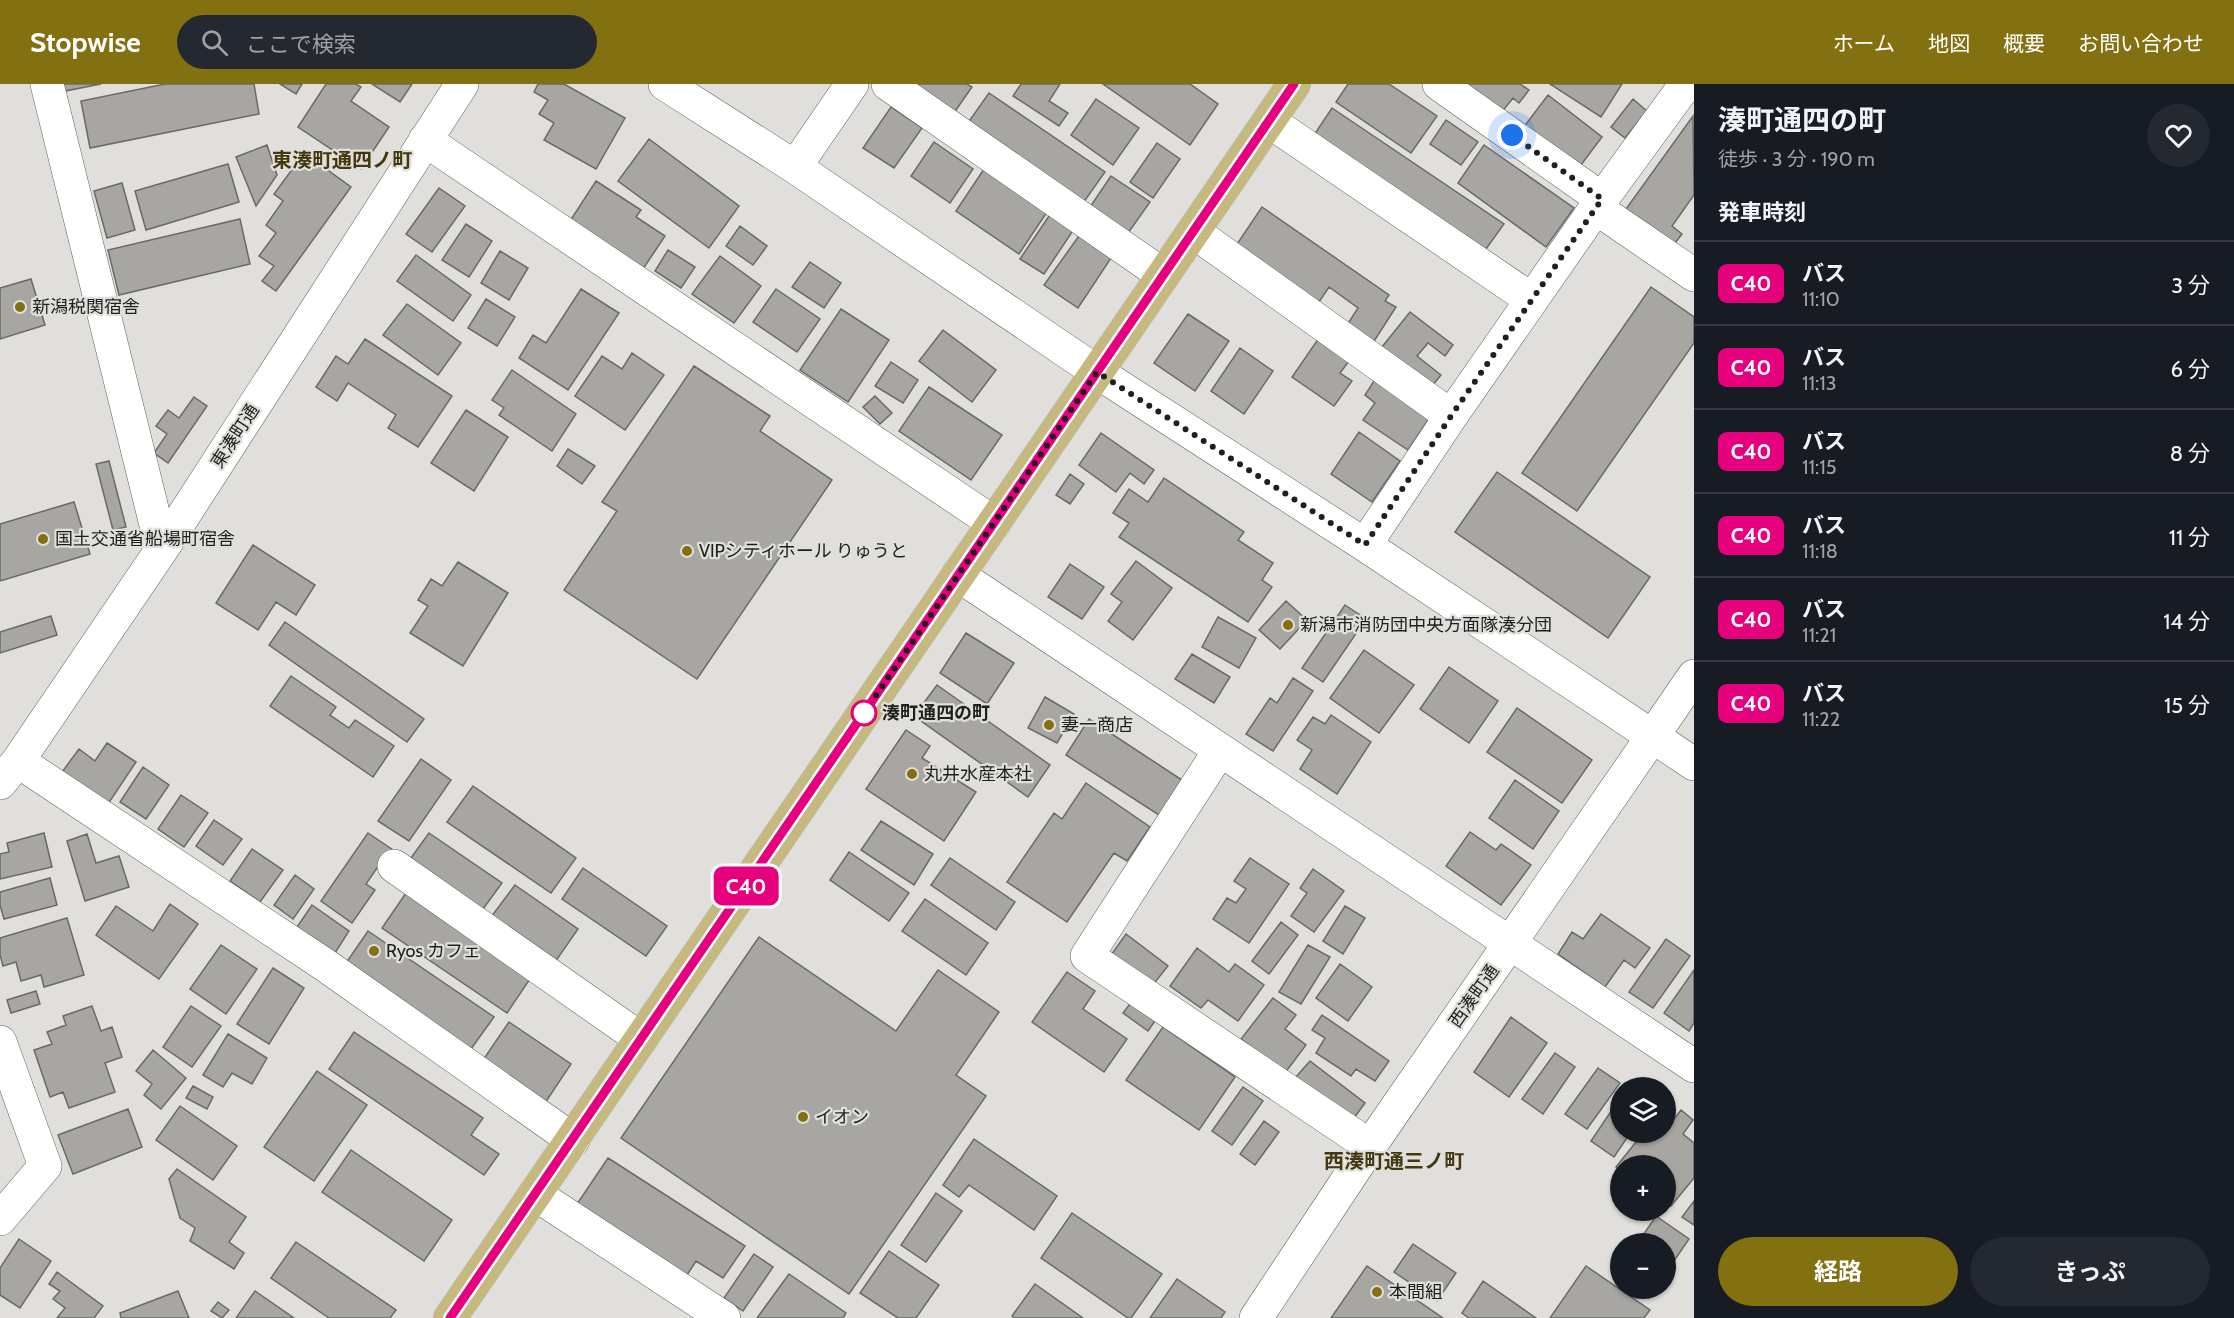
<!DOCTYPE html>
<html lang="ja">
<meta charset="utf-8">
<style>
:root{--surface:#171b24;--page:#242831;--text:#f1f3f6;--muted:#9ea1a6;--line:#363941;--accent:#837010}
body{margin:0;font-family:Cabin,"Noto Sans JP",sans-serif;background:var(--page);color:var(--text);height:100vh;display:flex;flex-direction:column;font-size:22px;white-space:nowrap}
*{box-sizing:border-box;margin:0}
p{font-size:20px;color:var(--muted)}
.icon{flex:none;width:33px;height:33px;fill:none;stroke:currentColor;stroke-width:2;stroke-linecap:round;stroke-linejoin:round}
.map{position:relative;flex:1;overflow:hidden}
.side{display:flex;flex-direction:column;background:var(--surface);width:540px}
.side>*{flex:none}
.badge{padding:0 12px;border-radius:9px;font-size:21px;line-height:39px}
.tools{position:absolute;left:1610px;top:993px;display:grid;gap:12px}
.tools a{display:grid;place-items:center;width:66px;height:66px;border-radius:50%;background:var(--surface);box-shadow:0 2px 4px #0004;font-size:30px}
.you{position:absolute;width:30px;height:30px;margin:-15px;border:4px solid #fff;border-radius:50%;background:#1a73e8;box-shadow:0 0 0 9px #1a73e833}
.map>.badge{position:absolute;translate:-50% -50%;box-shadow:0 0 0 3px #fff}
h2{padding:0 24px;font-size:22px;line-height:54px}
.round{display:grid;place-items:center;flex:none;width:63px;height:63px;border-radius:32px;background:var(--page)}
.head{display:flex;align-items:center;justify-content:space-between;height:102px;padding:0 24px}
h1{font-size:28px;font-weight:700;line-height:45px}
.button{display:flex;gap:12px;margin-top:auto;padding:12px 24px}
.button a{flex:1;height:69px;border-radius:36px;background:var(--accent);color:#fff;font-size:24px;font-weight:700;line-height:69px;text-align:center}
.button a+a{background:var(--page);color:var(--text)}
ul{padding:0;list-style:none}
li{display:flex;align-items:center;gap:18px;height:84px;padding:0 24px;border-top:2px solid var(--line)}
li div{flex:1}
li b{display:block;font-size:22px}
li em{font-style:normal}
li .badge{min-width:66px;font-weight:700;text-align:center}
header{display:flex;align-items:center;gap:36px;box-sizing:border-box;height:84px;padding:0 30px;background:var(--accent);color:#fff}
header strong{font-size:28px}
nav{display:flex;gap:33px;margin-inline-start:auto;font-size:21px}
.search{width:420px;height:54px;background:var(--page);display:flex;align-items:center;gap:15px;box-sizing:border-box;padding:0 21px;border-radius:33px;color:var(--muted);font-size:22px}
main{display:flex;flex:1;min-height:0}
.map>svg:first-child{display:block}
.building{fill:#a7a6a2;stroke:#6a6966;stroke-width:1.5}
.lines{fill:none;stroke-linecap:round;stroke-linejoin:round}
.minor-casing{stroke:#5e5e5a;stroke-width:34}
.major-casing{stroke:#bcbcbb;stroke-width:34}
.minor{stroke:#fff;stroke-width:33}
.major{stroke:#c5b97f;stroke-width:33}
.line-casing{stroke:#fff;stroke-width:14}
.line{stroke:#e6007e;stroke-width:9}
.walk{stroke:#1f1f1d;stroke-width:6;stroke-dasharray:0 10.8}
.poi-dot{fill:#837010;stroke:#e0dfdb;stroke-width:2}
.stop-dot{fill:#fff;stroke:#e6007e;stroke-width:3}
.labels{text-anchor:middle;stroke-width:4.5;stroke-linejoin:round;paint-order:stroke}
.poi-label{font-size:18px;fill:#1f1f1d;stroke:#e0dfdb;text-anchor:start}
.street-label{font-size:18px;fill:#1f1f1d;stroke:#e0dfdb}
.stop-label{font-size:18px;font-weight:bold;fill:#1f1f1d;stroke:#e0dfdb;text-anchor:start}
.neighbourhood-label{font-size:20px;font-weight:bold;fill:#433910;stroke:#e0dfdb}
</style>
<header>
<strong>Stopwise</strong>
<div class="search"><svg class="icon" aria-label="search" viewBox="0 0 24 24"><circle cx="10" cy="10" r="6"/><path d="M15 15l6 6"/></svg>ここで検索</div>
<nav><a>ホーム</a><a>地図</a><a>概要</a><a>お問い合わせ</a></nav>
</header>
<main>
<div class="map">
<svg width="1694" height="1234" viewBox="0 0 1694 1234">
<rect width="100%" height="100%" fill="#e0dfdb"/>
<path class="building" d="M64,0H101L65,7Z
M165,0H254L259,30L90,64L81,17Z
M280,0H302L296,10Z
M326,0H356L361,3L351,17L389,43L361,85L298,43Z
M372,0H412L400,18Z
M538,0H564L625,34L596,85L544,56L554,39L539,30L548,16L534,8Z
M910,0H967L972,3L949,36Z
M1021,0H1060L1049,17L1068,29L1059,42L1013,12Z
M1103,0H1190L1218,20L1190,61Z
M1348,0H1389L1437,32L1411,69L1336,18Z
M1463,0H1520L1529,6L1519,19L1513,14L1501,29Z
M1550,0H1622L1601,33Z
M989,9L1105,88L1081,122L965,43Z
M1548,11L1602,53L1575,89L1520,48Z
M1096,15L1139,44L1113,81L1071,51Z
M1633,15L1647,27L1625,54L1611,43Z
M891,23L922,44L894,84L863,64Z
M1332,24L1504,140L1478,176L1308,60Z
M1693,32L1694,111L1672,142L1682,150L1675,159L1626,125Z
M1446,36L1478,58L1461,81L1430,60Z
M649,55L739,122L709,164L618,97Z
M934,58L973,85L950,119L911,92Z
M1157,59L1180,75L1153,114L1130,98Z
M267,61L277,91L256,122L236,73Z
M1484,61L1574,124L1546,163L1458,99Z
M304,69L351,103L276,207L262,197L274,182L259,172L276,149L266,141L283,117L274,110Z
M228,80L239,118L146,146L135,107Z
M986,82L1049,125L1019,170L956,127Z
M1111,92L1150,118L1126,152L1088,126Z
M596,97L641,126L636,133L665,152L643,185L570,137Z
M122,99L135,146L107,154L94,107Z
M439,104L465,122L432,168L406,150Z
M1262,123L1389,211L1385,217L1396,223L1369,265L1342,249L1358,224L1329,203L1317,221L1233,166Z
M1053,126L1076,142L1044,190L1020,175Z
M240,135L250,180L119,211L108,166Z
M466,140L492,157L469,193L442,176Z
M740,142L767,162L753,181L726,162Z
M1081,149L1113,171L1078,224L1044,201Z
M668,166L695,183L681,204L655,187Z
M500,167L528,184L509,216L481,199Z
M416,171L471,211L453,237L397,197Z
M720,172L761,202L734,239L692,210Z
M810,178L841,199L824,224L792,203Z
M31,195L45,241L0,255V204Z
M1651,203L1694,233V259L1577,427L1522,389Z
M581,205L619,229L568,306L519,274L533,251L546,259Z
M776,205L820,235L797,268L753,238Z
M486,215L515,233L497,262L468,244Z
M407,220L461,259L438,291L383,251Z
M841,225L889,256L848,318L800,286Z
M1410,228L1453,261L1445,272L1428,259L1417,272L1441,291L1428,307L1378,268Z
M1188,230L1229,257L1195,307L1154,279Z
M943,246L996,286L972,318L919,277Z
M1321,251L1352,273L1340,289L1352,297L1334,322L1292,293Z
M365,255L452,312L418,363L388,344L396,331L348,299L337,317L316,303L336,272L348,280Z
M1240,264L1273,287L1244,330L1211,307Z
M632,269L664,291L625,346L575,312L602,272L622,285Z
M891,278L918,296L903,319L875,302Z
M694,282L770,332L760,347L832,396L697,595L564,506L617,427L602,418Z
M512,286L576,330L552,367L499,331L504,324L492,316Z
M1376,294L1431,332L1408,366L1363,336L1375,319L1365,311Z
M929,303L1002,351L971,396L899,347Z
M875,312L892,329L880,340L863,323Z
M194,313L207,322L168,379L154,369L167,350L156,342L168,326L179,334Z
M466,326L508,353L474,407L431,379Z
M1359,348L1400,377L1372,418L1331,390Z
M1101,349L1154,386L1144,400L1130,389L1116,408L1079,381Z
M568,365L595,382L582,400L557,382Z
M109,377L126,443L113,446L96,380Z
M1497,388L1650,493L1608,554L1455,448Z
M1070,390L1084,400L1070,420L1056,411Z
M1164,394L1244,448L1238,456L1273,479L1262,496L1272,503L1248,538L1119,453L1129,439L1113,429L1129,405L1148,418Z
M74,418L90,470L0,497V440Z
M253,461L315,501L296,531L276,518L258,546L216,519Z
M1136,477L1172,504L1133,556L1108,537L1122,518L1111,510Z
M458,478L508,509L463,582L410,549L428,522L418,516L431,495L442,502Z
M1070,480L1104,503L1082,535L1048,513Z
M1286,517L1307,536L1280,565L1259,546Z
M1345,521L1366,535L1323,598L1302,584Z
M51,532L57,551L0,569V548Z
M1218,533L1256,554L1239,584L1202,563Z
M285,538L424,635L407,658L269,561Z
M966,549L1014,579L987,620L940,589Z
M1364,566L1414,601L1379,649L1330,614Z
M1192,570L1230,593L1214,619L1175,595Z
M1449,583L1498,617L1469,659L1420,625Z
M291,592L336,623L330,631L349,644L355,636L394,662L373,693L270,622Z
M1293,594L1313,607L1273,667L1246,650L1270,614L1277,619Z
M937,601L1050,681L1028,713L914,632Z
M1045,613L1074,630L1057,659L1028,644Z
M1517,624L1592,676L1562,719L1487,668Z
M1331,631L1371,658L1337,710L1300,685L1312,666L1297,656L1313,633L1325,640Z
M1089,635L1185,698L1162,733L1066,671Z
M906,646L930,662L922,674L976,708L944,757L866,705Z
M107,659L136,678L108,720L62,688L79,665L95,677Z
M421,675L451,696L409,757L378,737Z
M143,683L169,701L146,735L120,718Z
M1515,696L1559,727L1533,765L1489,734Z
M1086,699L1150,743L1127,777L1114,769L1067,838L1007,798L1054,729L1062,735Z
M473,702L576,774L551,809L447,738Z
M181,711L208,729L184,763L158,745Z
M214,736L242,755L223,781L196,762Z
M881,737L933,770L914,801L861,766Z
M1470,748L1496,766L1501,760L1531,781L1501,821L1446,782Z
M44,749L52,783L0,795V770L9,768L7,759Z
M368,749L399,770L383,775L366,800L375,806L352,839L321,817Z
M429,749L502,799L478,832L405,782Z
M87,750L96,779L119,772L129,803L85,817L67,757Z
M252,765L283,786L260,818L230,797Z
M849,768L909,809L889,837L830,796Z
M950,774L1015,818L996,846L931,801Z
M1250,774L1289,800L1249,859L1213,835L1227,814L1236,819L1246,805L1234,797Z
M583,784L667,842L646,872L562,815Z
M1313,785L1344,807L1314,848L1291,832L1307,809L1300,804Z
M295,791L314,805L293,835L274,821Z
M50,794L57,821L4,835L0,821V808Z
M515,801L578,845L553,881L488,837Z
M408,806L532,892L507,929L382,844Z
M925,815L988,859L966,891L902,847Z
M170,820L198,840L159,895L96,851L116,822L153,847Z
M312,821L349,847L335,869L297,843Z
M1345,822L1365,834L1343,870L1323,857Z
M1601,830L1650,864L1635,884L1624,876L1605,903L1558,870L1572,848L1583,855Z
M67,834L84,891L44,903L41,891L21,897L16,878L3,882L0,871V854Z
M1281,838L1298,851L1269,890L1252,877Z
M368,847L494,933L471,965L346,879Z
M1126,850L1168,882L1152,902L1111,871Z
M759,853L896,947L938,886L999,928L956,991L986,1012L849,1210L621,1054Z
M1666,855L1690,872L1653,924L1629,908Z
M221,861L257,885L226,930L190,905Z
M1308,861L1330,873L1301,920L1279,908Z
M1197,864L1229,888L1235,880L1264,901L1238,937L1208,916L1201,924L1170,902Z
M1340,880L1372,903L1348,937L1316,914Z
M273,884L304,904L269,960L237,940Z
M1694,886V939L1689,947L1664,929Z
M1067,888L1095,907L1083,925L1127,955L1104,988L1032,938Z
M36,907L40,920L11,929L7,916Z
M1273,914L1296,931L1285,945L1306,961L1285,989L1241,955Z
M1132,917L1157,934L1148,947L1123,929Z
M92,922L101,947L112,943L122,973L105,979L115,1008L69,1024L63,1008L50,1013L34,966L52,960L47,948L66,941L63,932Z
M191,922L221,942L192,983L163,963Z
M1322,931L1389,977L1375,997L1356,985L1351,992L1316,969L1325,954L1312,946Z
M1511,933L1547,959L1509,1013L1474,988Z
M509,938L571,980L545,1019L483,976Z
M1163,943L1235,993L1199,1046L1126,996Z
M354,948L483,1034L471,1051L499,1070L484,1091L329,985Z
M228,950L267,974L252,1000L232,989L223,1003L203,991Z
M153,966L186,994L161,1025L144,1011L152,1000L136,987Z
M1555,969L1575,983L1543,1030L1522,1015Z
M1310,977L1365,1019L1352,1037L1296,993Z
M1598,984L1620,999L1587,1045L1565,1030Z
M317,987L367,1021L314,1097L264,1063Z
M193,1002L213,1013L207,1025L186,1014Z
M1243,1003L1263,1017L1232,1061L1212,1047Z
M1620,1014V1048H1631L1614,1073L1591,1057Z
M180,1022L237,1062L213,1096L156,1056Z
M128,1025L142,1063L73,1090L58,1051Z
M1681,1026L1693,1036L1683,1050L1694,1059V1094L1671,1122L1665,1117V1082H1620V1087L1616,1083L1644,1048H1665V1036L1670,1040Z
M1264,1037L1279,1048L1255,1081L1240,1070Z
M974,1055L1057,1112L1034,1146L969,1101L959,1113L943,1101Z
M351,1066L452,1136L424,1177L322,1108Z
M608,1074L745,1162L723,1194L696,1177L687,1191L577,1120Z
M177,1085L246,1133L229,1158L244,1169L234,1185L190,1157L195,1144L180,1134L169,1095Z
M936,1109L962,1127L926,1178L901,1161Z
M1694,1117V1141L1682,1133Z
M1072,1129L1162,1190L1131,1234H1128L1041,1174Z
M1656,1132L1689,1155L1665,1190V1160H1637Z
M19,1155L51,1177L20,1224L0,1211V1184Z
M296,1158L396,1226L390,1234H329L271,1194Z
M1413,1160L1456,1189L1437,1217L1394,1188Z
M889,1167L939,1201L916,1234H898L860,1209Z
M754,1170L773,1183L743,1227L724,1214Z
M1367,1182L1443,1234H1331Z
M1586,1182L1650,1226L1644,1234H1550Z
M57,1188L103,1222L94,1234H57L65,1224L53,1215L60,1207L49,1200Z
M789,1190L846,1229L843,1234H757Z
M1177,1195L1225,1228L1221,1234H1150Z
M1483,1197L1536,1234H1469L1462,1229Z
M1035,1200L1083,1234H1015L1012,1232Z
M178,1207L189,1234H121L120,1229Z
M255,1207L294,1234H236Z
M218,1218L229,1226L222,1234L211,1227Z"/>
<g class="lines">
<g class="minor-casing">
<path id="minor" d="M47,0L162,465
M665,0L795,83L1097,288L1365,461L1694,680
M888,0L1163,191
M1439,0L1602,115
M1269,37L1532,216
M425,56L994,439
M795,83L852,0
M1596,124L1694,191
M1194,148L1451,332
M1365,461L1451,332L1602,115L1686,0
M958,491L1694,982
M1220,666L1087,872L1370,1062
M18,677L325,881L573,1056
M0,699L18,677L162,465L462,0
M394,782L641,955
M0,958L45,1082L0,1135
M535,1110L724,1234
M1256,1234L1370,1062L1694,592"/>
</g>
<g class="major-casing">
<path id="major" d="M450,1234L1294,0"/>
</g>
<use href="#minor" class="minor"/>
<use href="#major" class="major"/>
</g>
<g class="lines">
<g class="line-casing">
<path id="line" d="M450,1234L1294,0"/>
</g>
<use href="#line" class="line"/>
<path class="walk" d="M864,629L1097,288L1365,461L1451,332L1602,115L1512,51"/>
</g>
<g class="poi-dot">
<circle cx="20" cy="223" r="6"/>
<circle cx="43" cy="455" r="6"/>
<circle cx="687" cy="467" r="6"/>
<circle cx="1288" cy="541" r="6"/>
<circle cx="1049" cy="641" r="6"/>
<circle cx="912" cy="690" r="6"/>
<circle cx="374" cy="867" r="6"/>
<circle cx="803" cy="1033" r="6"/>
<circle cx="1377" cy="1208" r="6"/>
</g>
<circle class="stop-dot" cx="864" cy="629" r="12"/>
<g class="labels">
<g class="poi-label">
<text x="32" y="229">新潟税関宿舎</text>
<text x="55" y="461">国土交通省船場町宿舎</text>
<text x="699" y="473">VIPシティホール りゅうと</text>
<text x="1300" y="547">新潟市消防団中央方面隊湊分団</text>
<text x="1061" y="647">妻一商店</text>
<text x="924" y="696">丸井水産本社</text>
<text x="386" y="873">Ryos カフェ</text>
<text x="815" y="1039">イオン</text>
<text x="1389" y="1214">本間組</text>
</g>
<g class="street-label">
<text transform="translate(235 352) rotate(-57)" y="6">東湊町通</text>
<text transform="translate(1474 912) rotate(-55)" y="6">西湊町通</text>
</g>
<g class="stop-label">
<text x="882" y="635">湊町通四の町</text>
</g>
<g class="neighbourhood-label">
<text x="342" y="83">東湊町通四ノ町</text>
<text x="1394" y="1084">西湊町通三ノ町</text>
</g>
</g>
</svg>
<div class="tools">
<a><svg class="icon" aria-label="layers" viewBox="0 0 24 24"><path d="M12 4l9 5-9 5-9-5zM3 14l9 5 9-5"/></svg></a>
<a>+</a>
<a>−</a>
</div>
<div class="you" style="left:1512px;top:51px"></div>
<b class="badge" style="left:746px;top:802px;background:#e6007e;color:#fff">C40</b>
</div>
<section class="side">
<div class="head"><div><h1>湊町通四の町</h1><p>徒歩 · 3 分 · 190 m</p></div><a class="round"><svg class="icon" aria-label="heart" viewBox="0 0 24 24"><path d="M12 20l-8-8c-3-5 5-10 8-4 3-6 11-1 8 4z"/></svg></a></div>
<h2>発車時刻</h2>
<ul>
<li><span class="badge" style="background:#e6007e;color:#fff">C40</span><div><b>バス</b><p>11:10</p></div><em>3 分</em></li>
<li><span class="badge" style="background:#e6007e;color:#fff">C40</span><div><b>バス</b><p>11:13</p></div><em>6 分</em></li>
<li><span class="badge" style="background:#e6007e;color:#fff">C40</span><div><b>バス</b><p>11:15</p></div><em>8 分</em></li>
<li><span class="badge" style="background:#e6007e;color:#fff">C40</span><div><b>バス</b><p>11:18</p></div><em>11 分</em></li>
<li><span class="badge" style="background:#e6007e;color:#fff">C40</span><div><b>バス</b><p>11:21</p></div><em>14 分</em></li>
<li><span class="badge" style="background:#e6007e;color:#fff">C40</span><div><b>バス</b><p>11:22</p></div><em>15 分</em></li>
</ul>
<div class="button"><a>経路</a><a>きっぷ</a></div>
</section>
</main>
